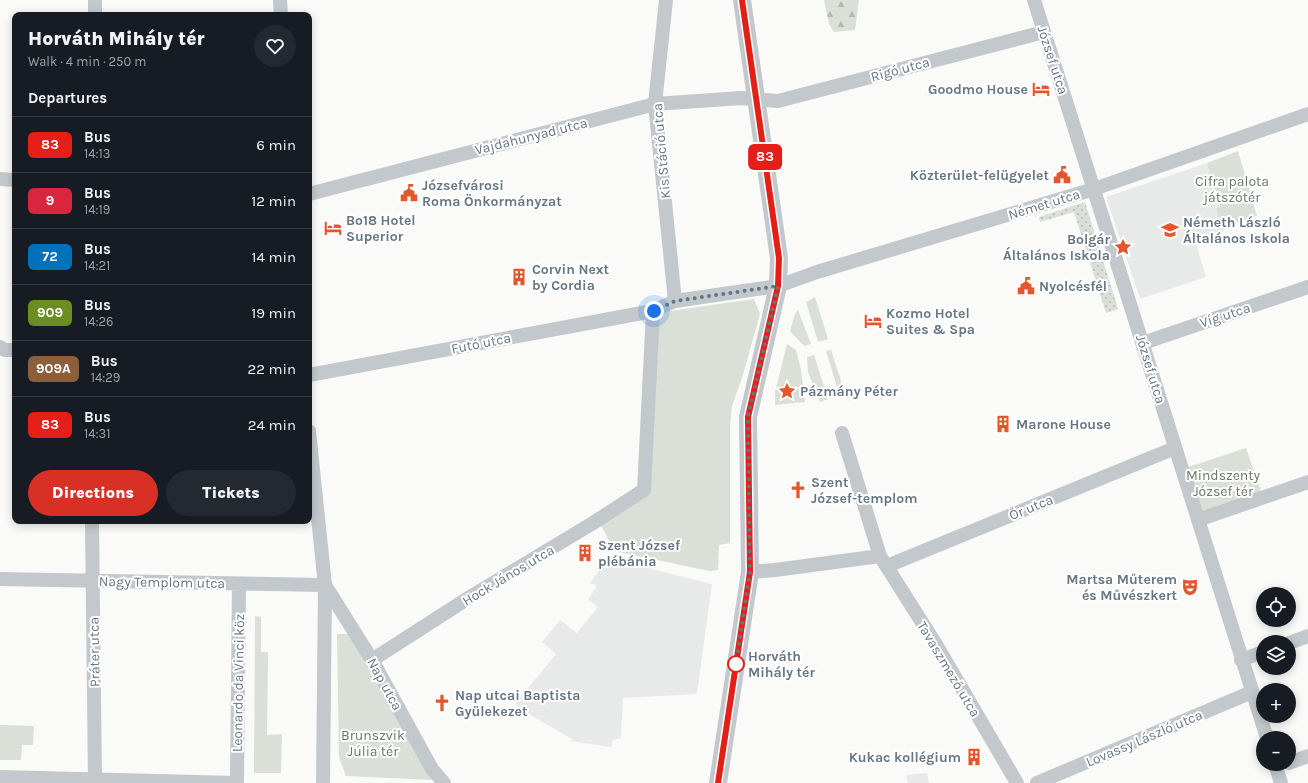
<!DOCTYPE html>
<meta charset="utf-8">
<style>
:root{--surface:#171b24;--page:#242831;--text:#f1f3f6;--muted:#9ea1a6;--line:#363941;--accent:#d93025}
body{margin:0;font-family:Karla,sans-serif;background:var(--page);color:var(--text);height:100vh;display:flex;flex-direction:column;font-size:15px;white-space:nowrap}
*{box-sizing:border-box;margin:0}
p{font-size:13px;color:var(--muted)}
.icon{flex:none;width:22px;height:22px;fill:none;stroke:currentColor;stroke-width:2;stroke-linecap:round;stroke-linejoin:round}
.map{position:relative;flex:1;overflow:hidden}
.drawer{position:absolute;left:12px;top:12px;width:300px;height:512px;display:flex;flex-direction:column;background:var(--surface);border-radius:8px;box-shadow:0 2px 10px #0003}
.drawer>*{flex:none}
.badge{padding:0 8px;border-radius:6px;font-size:14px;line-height:26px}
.tools{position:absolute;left:1256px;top:587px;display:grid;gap:8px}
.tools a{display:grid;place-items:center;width:40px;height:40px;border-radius:50%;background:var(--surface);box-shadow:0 2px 10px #0003;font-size:20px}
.you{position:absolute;width:20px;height:20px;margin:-10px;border:3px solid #fff;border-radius:50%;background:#1a73e8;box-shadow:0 0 0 6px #1a73e833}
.map>.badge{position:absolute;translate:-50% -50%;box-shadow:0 0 0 2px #fff}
h2{padding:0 16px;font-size:15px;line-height:36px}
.round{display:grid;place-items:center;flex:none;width:42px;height:42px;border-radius:21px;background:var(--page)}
.summary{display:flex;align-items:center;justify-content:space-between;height:68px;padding:0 16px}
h1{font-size:19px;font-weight:800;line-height:30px}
.button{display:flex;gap:8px;margin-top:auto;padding:8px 16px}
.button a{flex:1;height:46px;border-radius:24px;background:var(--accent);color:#fff;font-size:16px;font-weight:800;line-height:46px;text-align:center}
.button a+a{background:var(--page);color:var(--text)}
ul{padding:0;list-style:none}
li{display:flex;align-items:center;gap:12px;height:56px;padding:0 16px;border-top:1px solid var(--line)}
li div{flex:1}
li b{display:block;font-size:15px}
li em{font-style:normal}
li .badge{min-width:44px;font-weight:700;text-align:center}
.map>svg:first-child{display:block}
.built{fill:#e8e9e9}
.green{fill:#dadfd7}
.forest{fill:url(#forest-firs)}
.garden{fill:url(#garden-dots)}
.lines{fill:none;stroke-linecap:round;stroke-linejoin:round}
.minor{stroke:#c3c8cc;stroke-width:14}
.tertiary{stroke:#c3c8cc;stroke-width:18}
.line-casing{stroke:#fff;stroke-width:9}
.line{stroke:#e41f18;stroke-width:6}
.walk{stroke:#657683;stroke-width:4;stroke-dasharray:0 7.2}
.stop-dot{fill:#fff;stroke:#e41f18;stroke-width:2}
.labels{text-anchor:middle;stroke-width:4;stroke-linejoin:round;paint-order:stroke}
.street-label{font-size:14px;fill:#657683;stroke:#fff}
.poi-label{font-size:14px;font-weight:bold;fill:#657683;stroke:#fff;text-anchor:start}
.park-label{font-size:14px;fill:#687a64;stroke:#fff}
.stop-label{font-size:14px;font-weight:bold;fill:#657683;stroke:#fff;text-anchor:start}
</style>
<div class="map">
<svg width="1308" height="783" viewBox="0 0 1308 783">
<defs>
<pattern id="forest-firs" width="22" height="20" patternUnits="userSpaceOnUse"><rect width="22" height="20" fill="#dadfd7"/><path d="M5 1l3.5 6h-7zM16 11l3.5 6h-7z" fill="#b4b9b4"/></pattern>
<pattern id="garden-dots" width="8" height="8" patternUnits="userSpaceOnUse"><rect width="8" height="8" fill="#dadfd7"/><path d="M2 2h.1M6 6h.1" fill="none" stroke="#b4b9b4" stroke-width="1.8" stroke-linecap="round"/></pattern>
</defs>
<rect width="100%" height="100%" fill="#fafaf8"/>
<path class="built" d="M1207,163L1220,208L1216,209L1224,233L1196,243L1206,277L1140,299L1106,197Z
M608,558L712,584L697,694L623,698L621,738L613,740L611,747L570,741L572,739L532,716L515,704L556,654L542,642L560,620L577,633L598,607L588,600L597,586L590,583Z
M927,773L929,783H908L906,775Z"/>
<path class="green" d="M1238,151L1257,216L1222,227L1216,209L1220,207L1207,163Z
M815,297L828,339L818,342L806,302Z
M754,299L760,314L742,378L732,406L730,426V543L719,545L718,570L709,571L614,551L601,525L643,499L648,494L656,316L670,311Z
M798,310L811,344L804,346L790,331L795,314Z
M787,344L796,350L801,370L805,402L775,405V392Z
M831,350L843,387L838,390L826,351Z
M814,355L828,399L820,402L808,372L807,357Z
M1246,448L1263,497L1198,520L1182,469Z
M255,616L261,617V652H268L267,735L282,734L281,773H254Z
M337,634H349L433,780L346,776L339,757Z
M0,725L34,726L33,745H22L21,760H0Z"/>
<path class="forest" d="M824,0H859L855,30L834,32L829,24Z"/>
<path class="garden" d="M1085,202L1118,309L1106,313L1074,212L1040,222L1039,217Z"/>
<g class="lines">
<path class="minor" d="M280,0L281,15
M666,0L655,104L675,301
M1034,0L1267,738
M95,15V0
M0,179L15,180
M309,194L655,104L741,98L778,101L1044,32
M1143,343L1308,287
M0,347L5,350H15
M309,375L653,311L675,301L778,286L817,272L1094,189L1308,114
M309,431L325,585L323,783
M1198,520L1308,482
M92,521L95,783
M880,556L937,646L1017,783
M887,566L1175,448
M750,572L775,570L880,556L842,433
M0,579L325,585
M325,585L372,660L432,769L444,783
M1289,643L1308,636
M372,660L470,597L593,523L644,490L653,311
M1241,660L1263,652
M1289,763L1308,756
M1275,764L1281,783
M0,777L235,783
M237,783L239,584
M1037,783L1252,692"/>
<path class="tertiary" d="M718,783L750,572L748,417L778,286L779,258L742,0"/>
</g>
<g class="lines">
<g class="line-casing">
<path id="line" d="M718,783L750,572L748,417L778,286L779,258L742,0"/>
</g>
<use href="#line" class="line"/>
<path class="walk" d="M654,311L675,301L778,286L748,417L750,572L736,664"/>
</g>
<defs>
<g id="hotel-bare" transform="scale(1.38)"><path d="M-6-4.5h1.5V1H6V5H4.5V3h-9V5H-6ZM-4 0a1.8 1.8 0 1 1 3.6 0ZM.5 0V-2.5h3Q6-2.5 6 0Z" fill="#e4572e" stroke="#fff" stroke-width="2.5" paint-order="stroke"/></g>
<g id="civic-bare" transform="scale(1.38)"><path d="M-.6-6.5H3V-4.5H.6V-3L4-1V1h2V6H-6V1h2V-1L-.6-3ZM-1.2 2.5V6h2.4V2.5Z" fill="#e4572e" stroke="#fff" stroke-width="2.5" paint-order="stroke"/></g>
<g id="school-bare" transform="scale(1.38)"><path d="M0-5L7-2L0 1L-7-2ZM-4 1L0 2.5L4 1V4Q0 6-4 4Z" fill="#e4572e" stroke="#fff" stroke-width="2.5" paint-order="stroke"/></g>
<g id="sight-bare" transform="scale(1.38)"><path d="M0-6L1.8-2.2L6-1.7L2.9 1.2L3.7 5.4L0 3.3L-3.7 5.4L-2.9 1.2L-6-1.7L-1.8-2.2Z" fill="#e4572e" stroke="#fff" stroke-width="2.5" paint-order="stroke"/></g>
<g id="building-bare" transform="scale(1.38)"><path d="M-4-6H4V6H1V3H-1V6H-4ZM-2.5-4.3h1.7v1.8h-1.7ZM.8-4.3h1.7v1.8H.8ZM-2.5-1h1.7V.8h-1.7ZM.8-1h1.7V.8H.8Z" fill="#e4572e" stroke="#fff" stroke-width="2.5" paint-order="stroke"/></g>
<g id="church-bare" transform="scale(1.38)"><path d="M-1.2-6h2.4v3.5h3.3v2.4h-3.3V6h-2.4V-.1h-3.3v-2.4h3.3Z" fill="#e4572e" stroke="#fff" stroke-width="2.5" paint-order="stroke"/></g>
<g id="theatre-bare" transform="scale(1.38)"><path d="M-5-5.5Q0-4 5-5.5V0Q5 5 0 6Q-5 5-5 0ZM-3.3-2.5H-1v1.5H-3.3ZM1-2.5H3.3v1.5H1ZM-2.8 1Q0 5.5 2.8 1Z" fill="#e4572e" stroke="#fff" stroke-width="2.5" paint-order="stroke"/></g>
</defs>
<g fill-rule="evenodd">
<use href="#hotel-bare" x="1041" y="89"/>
<use href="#civic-bare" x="1062" y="175"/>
<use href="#civic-bare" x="409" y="193"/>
<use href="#hotel-bare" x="333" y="228"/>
<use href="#school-bare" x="1170" y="230"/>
<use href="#sight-bare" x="1123" y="247"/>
<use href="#building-bare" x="519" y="277"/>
<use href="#civic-bare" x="1026" y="286"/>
<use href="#hotel-bare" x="873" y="321"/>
<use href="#sight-bare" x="787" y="391"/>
<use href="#building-bare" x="1003" y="424"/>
<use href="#church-bare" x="798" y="490"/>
<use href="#building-bare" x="585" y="553"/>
<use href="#theatre-bare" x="1190" y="587"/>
<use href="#church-bare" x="442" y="703"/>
<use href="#building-bare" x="974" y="757"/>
</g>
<circle class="stop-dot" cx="736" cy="664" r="8"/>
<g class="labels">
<g class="street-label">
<text transform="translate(1053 60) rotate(72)" y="5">József utca</text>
<text transform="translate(900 69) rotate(-15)" y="5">Rigó utca</text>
<text transform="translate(531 136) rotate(-14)" y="5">Vajdahunyad utca</text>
<text transform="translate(661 151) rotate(-95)" y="5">Kis Stáció utca</text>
<text transform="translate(1044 204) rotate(-17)" y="5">Német utca</text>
<text transform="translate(1225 315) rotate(-18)" y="5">Víg utca</text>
<text transform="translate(481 343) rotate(-11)" y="5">Futó utca</text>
<text transform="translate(1151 369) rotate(73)" y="5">József utca</text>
<text transform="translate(1031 507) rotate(-22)" y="5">Őr utca</text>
<text transform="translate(508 575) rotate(-31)" y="5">Hock János utca</text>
<text transform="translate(162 582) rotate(1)" y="5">Nagy Templom utca</text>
<text transform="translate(94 652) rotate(-91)" y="5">Práter utca</text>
<text transform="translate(949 669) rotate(59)" y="5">Tavaszmező utca</text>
<text transform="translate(238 683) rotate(-89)" y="5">Leonardo da Vinci köz</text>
<text transform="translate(385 684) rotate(61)" y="5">Nap utca</text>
<text transform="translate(1144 738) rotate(-23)" y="5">Lovassy László utca</text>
</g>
<g class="poi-label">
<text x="1028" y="94" text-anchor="end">Goodmo House</text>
<text x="1049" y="180" text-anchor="end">Közterület-felügyelet</text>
<text x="422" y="190">Józsefvárosi<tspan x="422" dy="16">Roma Önkormányzat</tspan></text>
<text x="346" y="225">Bo18 Hotel<tspan x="346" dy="16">Superior</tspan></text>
<text x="1183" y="227">Németh László<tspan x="1183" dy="16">Általános Iskola</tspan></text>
<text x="1110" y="244" text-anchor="end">Bolgár<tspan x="1110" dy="16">Általános Iskola</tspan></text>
<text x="532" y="274">Corvin Next<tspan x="532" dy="16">by Cordia</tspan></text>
<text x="1039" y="291">Nyolcésfél</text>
<text x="886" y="318">Kozmo Hotel<tspan x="886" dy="16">Suites &amp; Spa</tspan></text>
<text x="800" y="396">Pázmány Péter</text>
<text x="1016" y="429">Marone House</text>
<text x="811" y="487">Szent<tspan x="811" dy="16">József-templom</tspan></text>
<text x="598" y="550">Szent József<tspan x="598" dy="16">plébánia</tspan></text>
<text x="1177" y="584" text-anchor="end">Martsa Műterem<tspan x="1177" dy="16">és Művészkert</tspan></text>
<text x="455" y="700">Nap utcai Baptista<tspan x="455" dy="16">Gyülekezet</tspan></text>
<text x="961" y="762" text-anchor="end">Kukac kollégium</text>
</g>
<g class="park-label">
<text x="1232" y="186">Cifra palota<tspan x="1232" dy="16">játszótér</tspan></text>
<text x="1223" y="480">Mindszenty<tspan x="1223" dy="16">József tér</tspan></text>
<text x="373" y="740">Brunszvik<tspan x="373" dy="16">Júlia tér</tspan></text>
</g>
<g class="stop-label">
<text x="748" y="661">Horváth<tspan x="748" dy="16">Mihály tér</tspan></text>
</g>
</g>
</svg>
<div class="tools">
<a><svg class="icon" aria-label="locate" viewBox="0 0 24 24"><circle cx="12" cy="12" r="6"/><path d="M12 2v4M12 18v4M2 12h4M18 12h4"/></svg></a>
<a><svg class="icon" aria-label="layers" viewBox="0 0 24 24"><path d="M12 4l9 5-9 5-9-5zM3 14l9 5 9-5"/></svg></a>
<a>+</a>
<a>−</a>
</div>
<div class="you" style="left:654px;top:311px"></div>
<b class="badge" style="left:765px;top:157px;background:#e41f18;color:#fff">83</b>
<section class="drawer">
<div class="summary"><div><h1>Horváth Mihály tér</h1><p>Walk · 4 min · 250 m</p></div><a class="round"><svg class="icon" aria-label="heart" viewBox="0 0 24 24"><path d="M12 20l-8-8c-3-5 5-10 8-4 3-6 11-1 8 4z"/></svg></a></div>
<h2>Departures</h2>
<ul>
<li><span class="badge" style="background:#e41f18;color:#fff">83</span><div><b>Bus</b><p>14:13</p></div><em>6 min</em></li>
<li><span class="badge" style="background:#d7263d;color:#fff">9</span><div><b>Bus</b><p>14:19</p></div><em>12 min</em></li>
<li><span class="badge" style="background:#0072bc;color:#fff">72</span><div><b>Bus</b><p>14:21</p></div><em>14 min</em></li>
<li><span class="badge" style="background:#6b8e23;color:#fff">909</span><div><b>Bus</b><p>14:26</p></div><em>19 min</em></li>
<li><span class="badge" style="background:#8b5e3c;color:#fff">909A</span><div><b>Bus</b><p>14:29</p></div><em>22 min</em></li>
<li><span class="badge" style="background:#e41f18;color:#fff">83</span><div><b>Bus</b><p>14:31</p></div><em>24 min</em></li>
</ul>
<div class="button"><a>Directions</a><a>Tickets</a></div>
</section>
</div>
